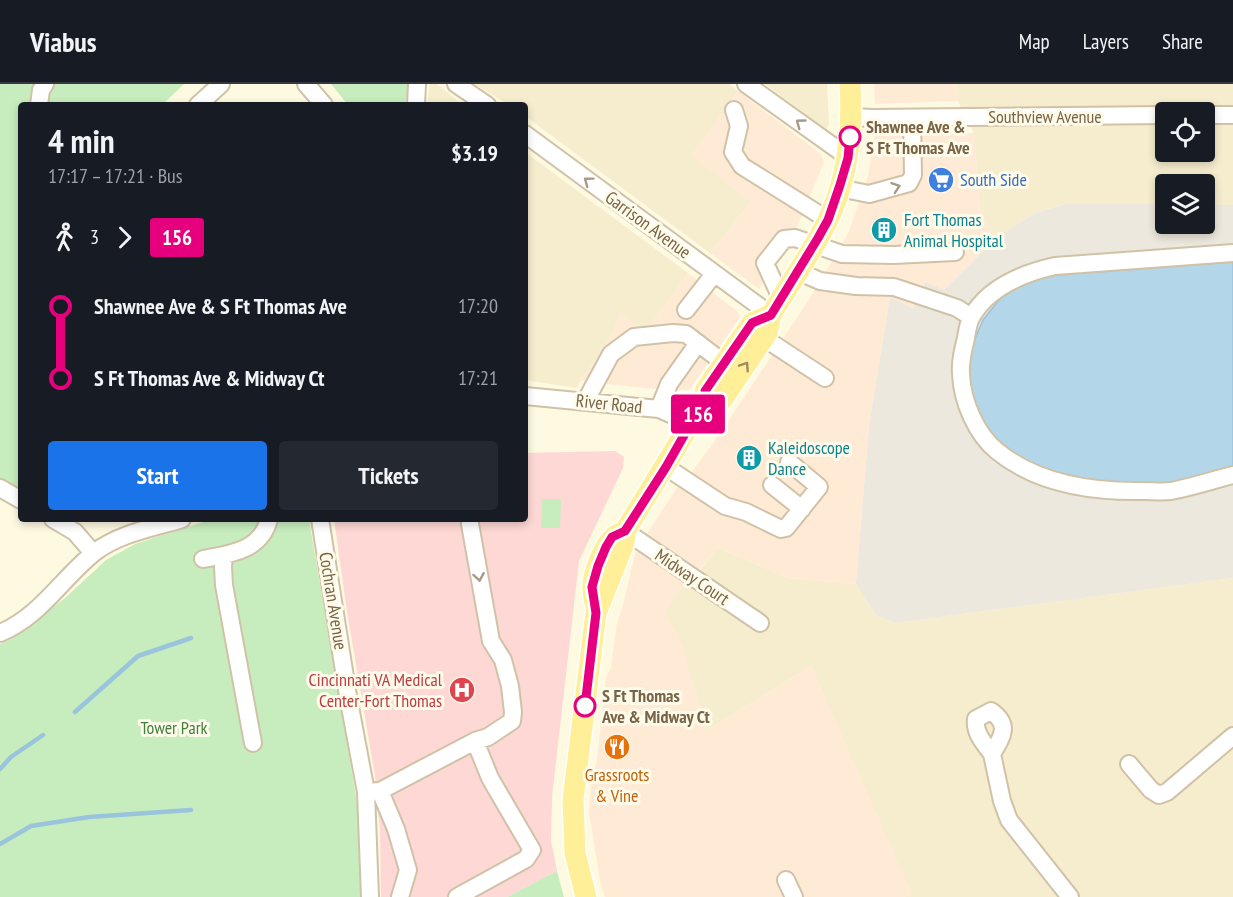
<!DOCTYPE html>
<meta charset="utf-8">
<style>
:root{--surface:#171b24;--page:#242831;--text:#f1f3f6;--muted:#9ea1a6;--line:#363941;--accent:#1a73e8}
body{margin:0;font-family:"PT Sans Narrow",sans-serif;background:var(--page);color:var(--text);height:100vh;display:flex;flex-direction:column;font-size:22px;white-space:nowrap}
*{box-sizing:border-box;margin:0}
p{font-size:20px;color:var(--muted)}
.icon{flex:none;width:33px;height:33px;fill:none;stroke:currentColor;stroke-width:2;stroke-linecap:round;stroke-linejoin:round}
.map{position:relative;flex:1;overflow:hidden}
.panel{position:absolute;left:18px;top:18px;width:510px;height:420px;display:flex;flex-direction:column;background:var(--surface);border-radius:6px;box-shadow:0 3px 9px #0003}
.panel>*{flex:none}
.badge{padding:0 12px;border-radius:4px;font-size:21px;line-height:39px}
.fabs{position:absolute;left:1155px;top:18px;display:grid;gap:12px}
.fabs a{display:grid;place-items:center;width:60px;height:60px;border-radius:6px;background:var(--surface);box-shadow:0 3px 9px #0003;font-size:30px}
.map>.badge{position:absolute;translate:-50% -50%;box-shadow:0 0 0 3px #fff}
.legs{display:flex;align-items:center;gap:9px;height:66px;padding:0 30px;font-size:20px}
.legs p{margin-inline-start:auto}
.summary{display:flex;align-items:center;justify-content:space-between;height:102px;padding:0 30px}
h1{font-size:33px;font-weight:600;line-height:45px}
.primary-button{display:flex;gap:12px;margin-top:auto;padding:12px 30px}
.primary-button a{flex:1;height:69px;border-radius:6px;background:var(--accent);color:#fff;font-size:24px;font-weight:600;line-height:69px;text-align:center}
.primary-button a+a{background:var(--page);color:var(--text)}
ul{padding:0 30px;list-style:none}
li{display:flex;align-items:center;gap:21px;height:72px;font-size:22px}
li i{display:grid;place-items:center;width:9px;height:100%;margin:0 8px;background:currentColor}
li i::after{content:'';width:15px;height:15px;margin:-8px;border:4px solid;border-radius:50%;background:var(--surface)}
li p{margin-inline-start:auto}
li:first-child i{background:linear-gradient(#0000 50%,currentColor 0)}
li:last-child i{background:linear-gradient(currentColor 50%,#0000 0)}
header{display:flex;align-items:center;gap:36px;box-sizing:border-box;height:84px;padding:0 30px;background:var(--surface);border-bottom:2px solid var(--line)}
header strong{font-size:28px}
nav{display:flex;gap:33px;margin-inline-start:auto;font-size:21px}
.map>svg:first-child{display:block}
.residential{fill:#f6edcf;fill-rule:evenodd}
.commercial{fill:#ffebd5}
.industrial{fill:#ede8dd}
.medical{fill:#fdd8d4}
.green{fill:#c7edbf}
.water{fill:#b4d6e9;stroke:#9ac3dc;stroke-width:1.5}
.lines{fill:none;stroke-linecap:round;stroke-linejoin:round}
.stream{stroke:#9ac3dc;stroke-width:4.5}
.minor-casing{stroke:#d0c2a7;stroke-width:20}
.major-casing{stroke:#fff;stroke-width:24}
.minor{stroke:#fff;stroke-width:16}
.major{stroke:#ffef98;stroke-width:21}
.oneway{stroke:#a79a87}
.oneway2{stroke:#a08d5f}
.line-1-casing{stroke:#fff;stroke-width:14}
.line-1{stroke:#e6007e;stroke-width:9}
.stop-1-dot{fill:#fff;stroke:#e6007e;stroke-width:3}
.labels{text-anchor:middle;stroke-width:6;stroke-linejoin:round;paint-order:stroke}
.street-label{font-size:18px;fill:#786346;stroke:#fffbea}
.stop-label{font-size:18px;font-weight:bold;fill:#786346;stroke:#fffbea;text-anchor:start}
.shop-label{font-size:18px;fill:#366cbe;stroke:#fffbea;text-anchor:start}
.culture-label{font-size:18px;fill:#0d838f;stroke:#fffbea;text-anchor:start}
.health-label{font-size:18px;fill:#be3a42;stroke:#fffbea;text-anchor:end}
.park-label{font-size:18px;fill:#427f3d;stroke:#fffbea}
.food-label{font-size:18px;fill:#c56008;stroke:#fffbea}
</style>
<header>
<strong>Viabus</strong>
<nav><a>Map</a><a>Layers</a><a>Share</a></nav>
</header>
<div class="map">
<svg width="1233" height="813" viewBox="0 0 1233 813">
<rect width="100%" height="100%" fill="#fef9e1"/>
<path class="residential" d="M430,0H437L463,21H427Z
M474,0H729L738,7L692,71L751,118L710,169L525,32V21H510Z
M765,0H827L829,40L826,46Z
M957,0H1233V121H1205L1204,100H1166L1165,120H1065L1035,129L996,154L980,129L974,49L958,17ZM1166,28H1204V68H1166Z
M525,68L688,189L646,247L620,230L612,251L576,304L525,296Z
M718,464L788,494L856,500L876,531L895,539L1233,494V813H904L911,810L811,582L707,646L696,609L665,527L687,496L697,490Z"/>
<path class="commercial" d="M874,0H957L958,17L875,20Z
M738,7L821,70L824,78L797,143L759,205L710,169L751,118L691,71Z
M974,49L980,129L996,154L944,206L919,210L913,224L890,214L869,342L856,500L788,494L718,464L696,490L645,453L680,399L689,392L723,345L808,217L848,150L868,92L875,50Z
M688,189L738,228L740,233L689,306H664L580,297L612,251L620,229L646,247Z
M640,463L687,496L665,527L683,564L707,646L811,582L912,810L904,813H605L600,797L589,728L591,701L597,676L606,593L611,584L616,544L624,517L635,470Z"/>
<path class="industrial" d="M1065,120H1165L1166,140H1204L1205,121H1233V494L895,539L876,531L856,500L869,342L890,213L913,224L926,198L944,206L996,154L1035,129Z"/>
<path class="medical" d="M615,367L624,373L623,384L579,477L552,713L551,757L557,787L507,813H381L380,747L375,692L347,528L334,435H525V369Z"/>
<path class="green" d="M0,0H184L162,21H21V407L0,396Z
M331,0H407L408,7L405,21H348Z
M542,415H561L560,444H541Z
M212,435H309L357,718L361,813H0V560L13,554L65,514L106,476L135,460Z
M557,787L564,813H507Z"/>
<path class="water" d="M1233,178V382L1190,397L1139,401L1072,396L1018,376L988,351L976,328L967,290L971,264L983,236L999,216L1023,199L1056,191Z"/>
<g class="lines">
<path class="stream" d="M75,628L138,572L191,554
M0,685L11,673L43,651
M0,760L31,742L89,733L191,726"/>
<g class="minor-casing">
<path id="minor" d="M306,0L324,21
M456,0L487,21
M746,0L848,73
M39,21L41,6L45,0
M198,21L221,0
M416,21L417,0
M734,26L739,42L733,68L742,82L828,136
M1204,31H1233
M852,33L872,34L1166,31
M525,50L771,231
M839,104L869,110L909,99L913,91L912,34
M1233,169L1055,182C1024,189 989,203 972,232C968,239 967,248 966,254C963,266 960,278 961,290C962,317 976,350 997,367C1037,400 1093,408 1144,407C1153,407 1162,408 1171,407C1192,403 1213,396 1233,391
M797,187L820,197L856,202L894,203L957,224L971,233
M781,214L765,179L784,155L795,154L842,170L894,171L955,168
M686,226L714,190
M764,254L825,294
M525,312L659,325L691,339
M585,318L611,270L634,253L673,249L686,250L724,279
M659,325L669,300L698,259
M666,383L725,422L746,428L781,445L786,444L819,403L789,378
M772,401L802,425
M0,404L21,416
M53,435L75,448L93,469
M320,435L348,612L366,708L370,813
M625,447L760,539
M224,471L223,483L224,501L253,659
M203,475C230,470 261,467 269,435
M0,549C40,533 63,493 95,468C120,449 153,444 182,435
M992,670C984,659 974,649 976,635L991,627C1011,641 1002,653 992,670L1002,717L1009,736L1070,813
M1129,680L1151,706L1159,711L1167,708L1233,652
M380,707L396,745L408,786L400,813
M366,708L380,707L475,657L488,653L512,637L513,628L510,602L503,576L491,557L470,440V435
M786,796L794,813
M457,813L526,775L532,766L490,694L475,657"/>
</g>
<g class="major-casing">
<path id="major" d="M705,321L720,318L724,313L767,249L771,231C789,200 812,169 828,136C848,93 853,47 850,0
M595,519C594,515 593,510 593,505C592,490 605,457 618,450
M586,813L575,769L573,716L596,529L624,459L625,447L691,339L705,321V307L752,239L771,231"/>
</g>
<use href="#minor" class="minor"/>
<use href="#major" class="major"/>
</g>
<defs><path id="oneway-chevron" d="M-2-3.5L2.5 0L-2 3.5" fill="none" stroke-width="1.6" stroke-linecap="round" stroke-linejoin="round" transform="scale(1.5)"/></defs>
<g class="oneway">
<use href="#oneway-chevron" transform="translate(800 39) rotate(-144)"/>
<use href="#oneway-chevron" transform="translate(588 97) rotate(-143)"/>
<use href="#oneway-chevron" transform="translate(896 103) rotate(-19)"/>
<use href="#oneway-chevron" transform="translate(479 493) rotate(80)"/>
</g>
<use class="oneway2" href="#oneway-chevron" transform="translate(745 282) rotate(-56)"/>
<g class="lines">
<g class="line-1-casing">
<path id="line-1" d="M585,622L596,529L592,503L598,482L606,463L612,453L625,447L666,383L691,339L705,321V307L752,239L771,231L818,154L828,136L840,101L848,74L850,53"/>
</g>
<use href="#line-1" class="line-1"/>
</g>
<defs>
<g id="supermarket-disc" transform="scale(1.35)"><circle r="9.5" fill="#3f7fe0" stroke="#fffbea"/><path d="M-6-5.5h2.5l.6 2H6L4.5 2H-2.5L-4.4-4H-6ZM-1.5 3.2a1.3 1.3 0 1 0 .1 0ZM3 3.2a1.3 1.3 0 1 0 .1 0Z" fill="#fff"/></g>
<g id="building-disc" transform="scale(1.35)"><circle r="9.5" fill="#0f9aa8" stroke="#fffbea"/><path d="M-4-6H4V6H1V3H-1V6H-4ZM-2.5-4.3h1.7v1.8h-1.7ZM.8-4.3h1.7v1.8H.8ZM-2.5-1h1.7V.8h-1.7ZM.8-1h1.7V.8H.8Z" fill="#fff"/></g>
<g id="hospital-disc" transform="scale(1.35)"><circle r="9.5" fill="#e0444e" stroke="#fffbea"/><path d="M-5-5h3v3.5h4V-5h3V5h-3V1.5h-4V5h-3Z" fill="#fff"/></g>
<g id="restaurant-disc" transform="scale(1.35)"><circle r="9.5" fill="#e8710a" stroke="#fffbea"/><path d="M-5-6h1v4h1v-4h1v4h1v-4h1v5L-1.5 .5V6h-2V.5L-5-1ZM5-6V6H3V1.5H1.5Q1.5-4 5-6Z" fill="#fff"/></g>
</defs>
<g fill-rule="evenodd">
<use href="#supermarket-disc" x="941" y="96"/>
<use href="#building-disc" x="884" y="146"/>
<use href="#building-disc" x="749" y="374"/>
<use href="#hospital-disc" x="462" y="606"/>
<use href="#restaurant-disc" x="617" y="663"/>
</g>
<g class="stop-1-dot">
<circle cx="850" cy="53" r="10"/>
<circle cx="585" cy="622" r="10"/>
</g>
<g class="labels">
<g class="street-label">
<text x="1045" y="39">Southview Avenue</text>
<text transform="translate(648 141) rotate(36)" y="6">Garrison Avenue</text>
<text transform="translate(609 320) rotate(6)" y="6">River Road</text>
<text transform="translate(692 493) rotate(34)" y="6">Midway Court</text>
<text transform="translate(333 517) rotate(81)" y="6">Cochran Avenue</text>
</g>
<g class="stop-label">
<text x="866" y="49">Shawnee Ave &amp;<tspan x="866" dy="21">S Ft Thomas Ave</tspan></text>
<text x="602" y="618">S Ft Thomas<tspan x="602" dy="21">Ave &amp; Midway Ct</tspan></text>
</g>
<g class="shop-label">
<text x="960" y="102">South Side</text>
</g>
<g class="culture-label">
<text x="904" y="142">Fort Thomas<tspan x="904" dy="21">Animal Hospital</tspan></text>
<text x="768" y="370">Kaleidoscope<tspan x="768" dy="21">Dance</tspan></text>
</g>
<g class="health-label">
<text x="442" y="602">Cincinnati VA Medical<tspan x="442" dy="21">Center-Fort Thomas</tspan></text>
</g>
<g class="park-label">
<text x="174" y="650">Tower Park</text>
</g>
<g class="food-label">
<text x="617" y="697">Grassroots<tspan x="617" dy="21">&amp; Vine</tspan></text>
</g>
</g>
</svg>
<div class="fabs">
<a><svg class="icon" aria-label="locate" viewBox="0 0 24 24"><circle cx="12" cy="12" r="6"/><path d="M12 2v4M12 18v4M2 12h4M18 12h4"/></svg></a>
<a><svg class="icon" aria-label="layers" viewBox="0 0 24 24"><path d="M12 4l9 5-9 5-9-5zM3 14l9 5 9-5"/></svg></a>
</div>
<b class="badge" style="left:698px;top:330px;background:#e6007e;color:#fff">156</b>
<section class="panel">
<div class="summary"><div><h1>4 min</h1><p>17:17 – 17:21 · Bus</p></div><b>$3.19</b></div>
<div class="legs"><svg class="icon" aria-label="walk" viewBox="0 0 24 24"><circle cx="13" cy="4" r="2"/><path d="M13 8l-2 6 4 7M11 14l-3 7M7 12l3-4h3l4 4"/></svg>3<svg class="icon" aria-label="forward" viewBox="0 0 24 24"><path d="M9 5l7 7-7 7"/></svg><b class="badge" style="background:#e6007e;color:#fff">156</b></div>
<ul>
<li><i style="color:#e6007e"></i><b>Shawnee Ave &amp; S Ft Thomas Ave</b><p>17:20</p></li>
<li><i style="color:#e6007e"></i><b>S Ft Thomas Ave &amp; Midway Ct</b><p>17:21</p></li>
</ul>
<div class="primary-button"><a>Start</a><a>Tickets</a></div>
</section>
</div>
